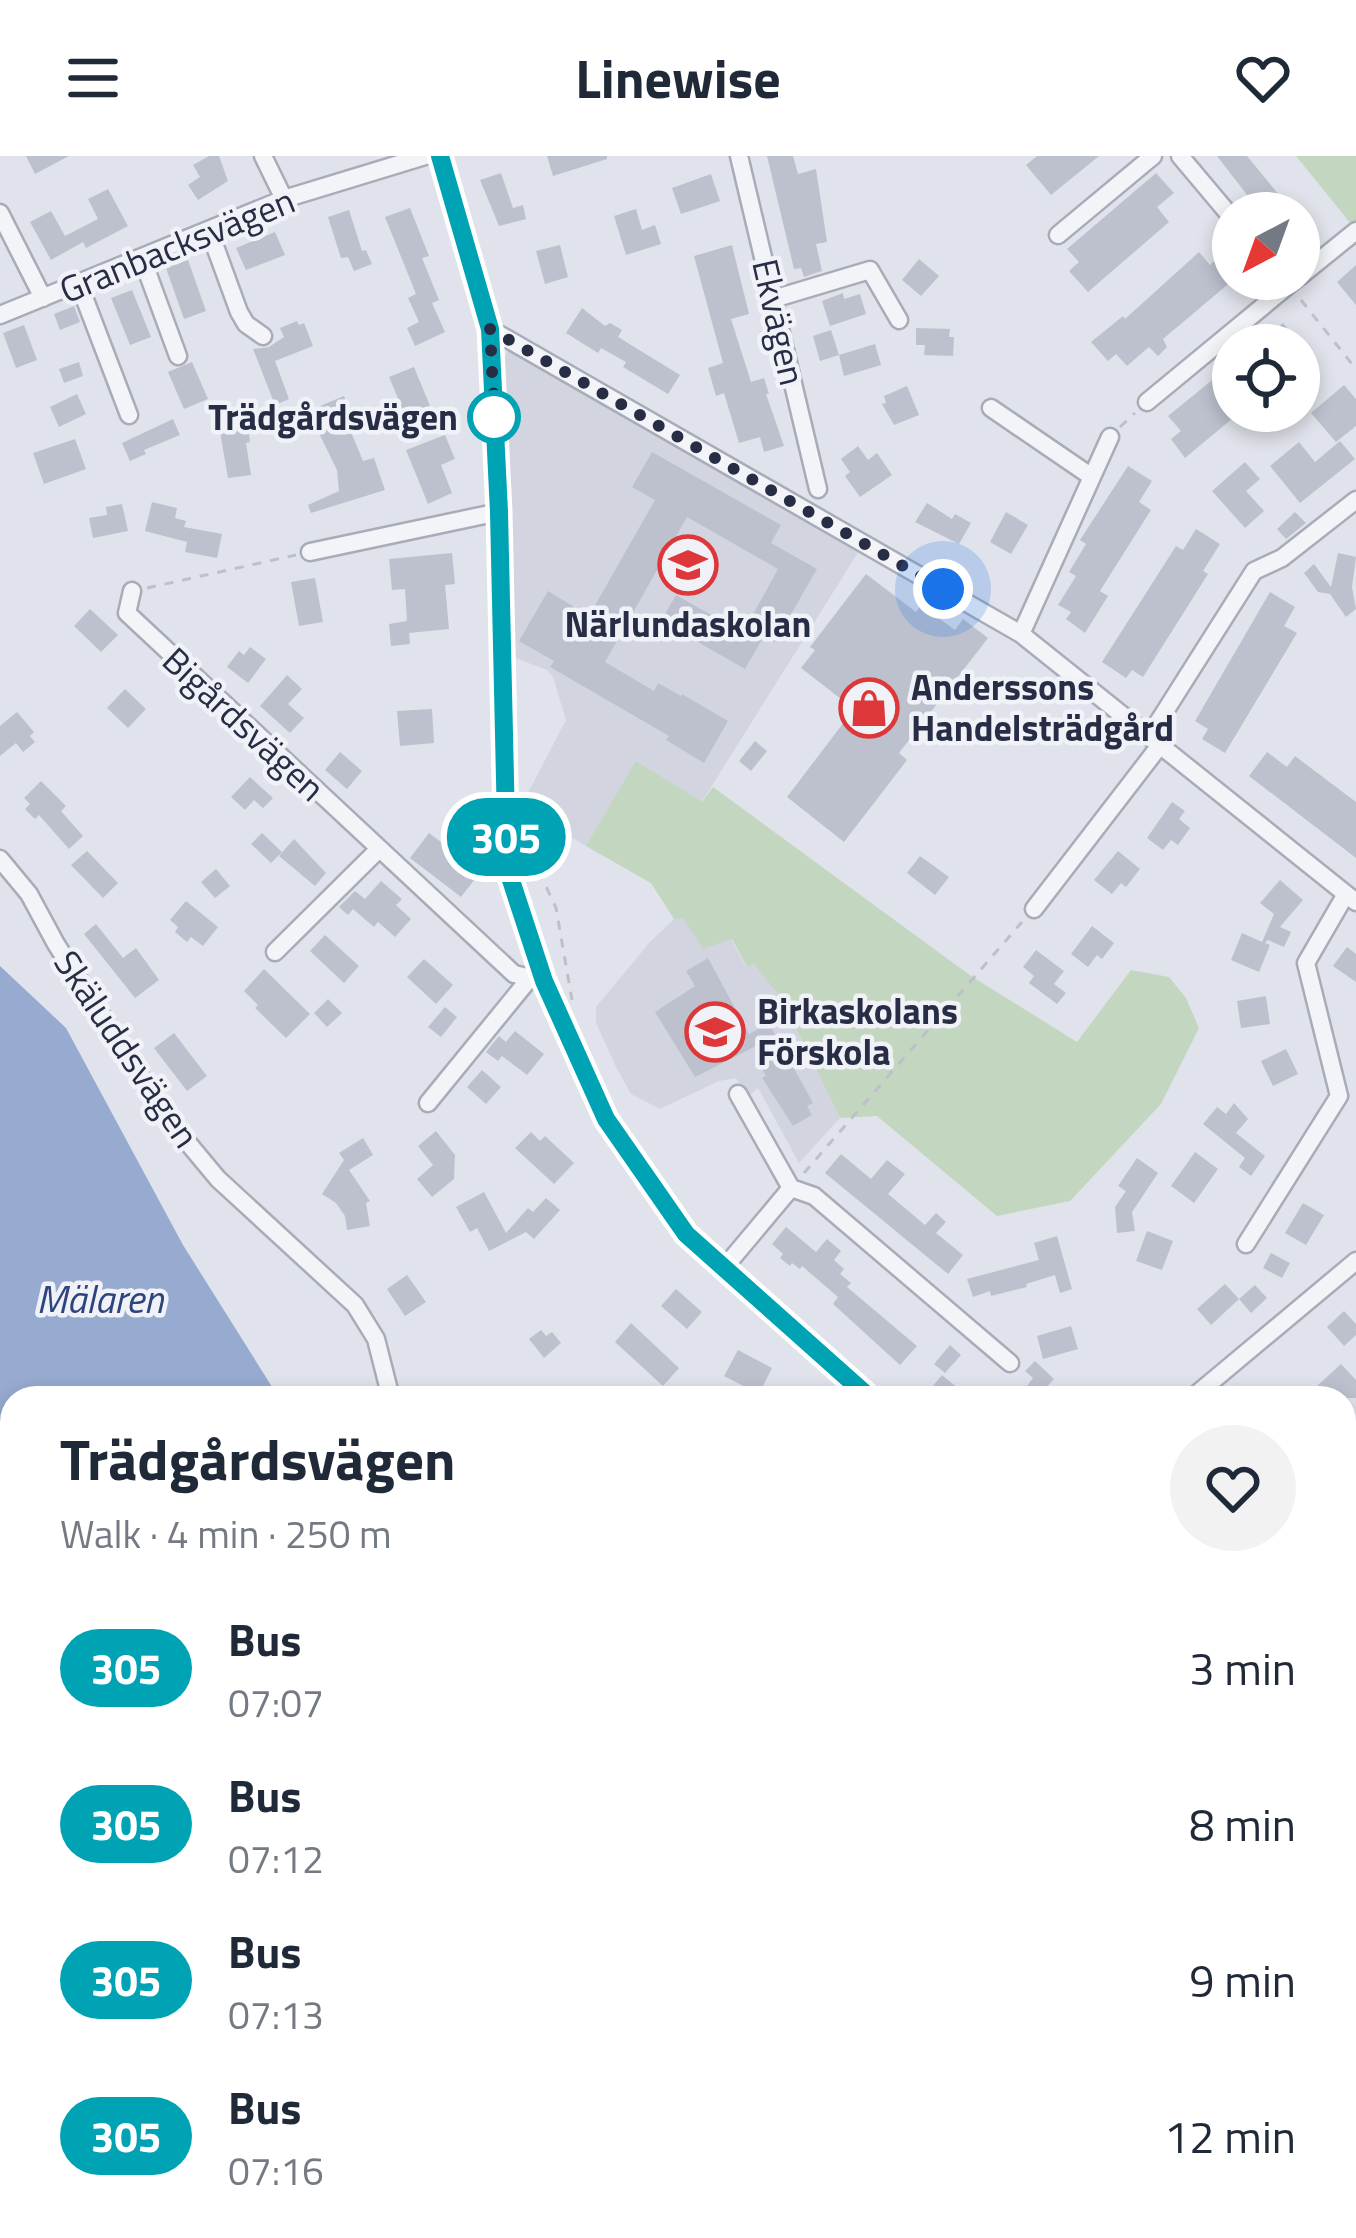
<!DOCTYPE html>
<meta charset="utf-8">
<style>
:root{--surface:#fff;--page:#f2f2f3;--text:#1f2937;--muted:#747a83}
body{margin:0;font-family:"Titillium Web",sans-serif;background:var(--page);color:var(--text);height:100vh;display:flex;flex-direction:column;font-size:45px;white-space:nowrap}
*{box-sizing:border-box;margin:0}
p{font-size:39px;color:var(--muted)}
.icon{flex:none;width:66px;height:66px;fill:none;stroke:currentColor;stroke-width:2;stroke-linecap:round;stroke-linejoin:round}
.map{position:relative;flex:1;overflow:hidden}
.sheet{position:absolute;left:0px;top:1230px;width:1356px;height:852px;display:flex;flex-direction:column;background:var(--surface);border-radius:36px 36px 0 0;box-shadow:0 6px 18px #0003}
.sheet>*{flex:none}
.badge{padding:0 24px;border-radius:39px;font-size:42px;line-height:78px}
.needle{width:78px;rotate:221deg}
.buttons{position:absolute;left:1212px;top:36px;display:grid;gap:24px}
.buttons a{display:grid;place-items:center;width:108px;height:108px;border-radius:50%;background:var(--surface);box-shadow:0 6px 18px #0003;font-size:60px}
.you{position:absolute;width:60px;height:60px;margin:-30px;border:9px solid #fff;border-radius:50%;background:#1a73e8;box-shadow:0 0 0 18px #1a73e833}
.map>.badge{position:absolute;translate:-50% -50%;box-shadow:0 0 0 6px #fff}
.round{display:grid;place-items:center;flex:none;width:126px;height:126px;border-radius:63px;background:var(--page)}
.overview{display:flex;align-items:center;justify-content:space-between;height:204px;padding:0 60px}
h1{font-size:57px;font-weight:700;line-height:90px}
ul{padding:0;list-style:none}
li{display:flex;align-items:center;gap:36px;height:156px;padding:0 60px}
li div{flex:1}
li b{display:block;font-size:45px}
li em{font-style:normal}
li .badge{min-width:132px;font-weight:700;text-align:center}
header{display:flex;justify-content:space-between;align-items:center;height:156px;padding:0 60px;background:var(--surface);font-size:54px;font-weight:700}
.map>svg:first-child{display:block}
.built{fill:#d2d5e0}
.green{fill:#c3d6c0}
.water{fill:#97aacf}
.building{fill:#bdc1ce}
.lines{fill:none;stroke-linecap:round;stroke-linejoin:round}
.minor-casing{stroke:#a8acb9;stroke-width:21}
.path{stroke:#bec0c9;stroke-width:3;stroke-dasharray:9 9;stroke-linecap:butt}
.minor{stroke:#f3f4f8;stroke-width:16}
.line-casing{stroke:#fff;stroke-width:27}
.line{stroke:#00a3b4;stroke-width:18}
.walk{stroke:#272d44;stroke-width:12;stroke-dasharray:0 21.6}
.stop-dot{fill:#fff;stroke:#00a3b4;stroke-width:6}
.labels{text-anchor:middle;stroke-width:9;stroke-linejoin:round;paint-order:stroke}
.street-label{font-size:36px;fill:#272d44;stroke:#f0f2f8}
.stop-label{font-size:36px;font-weight:bold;fill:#272d44;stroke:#f0f2f8;text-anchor:end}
.poi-label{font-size:36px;font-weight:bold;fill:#272d44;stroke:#f0f2f8;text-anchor:start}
.water-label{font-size:39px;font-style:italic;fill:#2c457d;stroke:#f0f2f8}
</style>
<header><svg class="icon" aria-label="menu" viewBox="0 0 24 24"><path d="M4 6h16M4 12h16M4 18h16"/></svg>Linewise<svg class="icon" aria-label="heart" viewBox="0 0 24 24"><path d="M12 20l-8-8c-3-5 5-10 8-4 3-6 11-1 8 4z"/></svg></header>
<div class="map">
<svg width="1356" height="2082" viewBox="0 0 1356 2082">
<rect width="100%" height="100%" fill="#e0e3eb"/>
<path class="built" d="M511,185L864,387L651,727L520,652L566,564L553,521L547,514L502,497L507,396L504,204Z
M682,761L731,783L746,811L754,808L772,826L840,962L799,1007L758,932L748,941L736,922L719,925L660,953L631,938L616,911L596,867V851L649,787L674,763Z"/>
<path class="green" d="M1296,0H1356V74Z
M636,605L702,646L713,631L971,820L1077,886L1131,814L1169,821L1186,842L1199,872L1161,948L1070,1045L997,1060L877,960L840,962L779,839L754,808L747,811L732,783L703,793L683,762L674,763L651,727L586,690Z"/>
<path class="water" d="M0,810L66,872L183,1089L279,1242H12V2070H809L825,2082H0Z
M907,2070H1139L1138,2082H901Z
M1152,2070H1299L1307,2082H1149Z"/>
<path class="building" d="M26,0H69L35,18Z
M209,0H219L228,25L198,44L188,29L200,21L193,9Z
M547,0H607V3L553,20Z
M767,0H793L798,18L816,13L827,86L816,88L822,115L804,121L801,112L794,113Z
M1037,0H1099L1051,39L1026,9Z
M1217,0H1247L1294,57H1261Z
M501,17L513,52L523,49L526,63L499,70L480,24Z
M1156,17L1174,37L1157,51L1169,66L1088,136L1069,115L1079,106L1067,93Z
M711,18L720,45L681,58L672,32Z
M108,33L128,70L86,92L83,86L51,104L30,66L51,55L65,80L98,63L88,43Z
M410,52L429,100L422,102L439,144L432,147L445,176L415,190L407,172L419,166L408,142L416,138L385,61Z
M636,53L642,74L655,69L661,88L626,99L614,60Z
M349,54L362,95L366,94L372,108L354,115L348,101L341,102L328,61Z
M275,76L285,99L246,114L236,92Z
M560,89L568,121L545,128L536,95Z
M732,89L749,158L731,163L751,226L764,222L769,238H766L784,290L764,296L760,281L739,287L724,237L716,240L708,212L723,207L694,100Z
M1225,95L1233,104V124L1163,183L1167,191L1158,200L1149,191L1127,210L1116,198L1108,205L1091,186L1123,160L1125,163L1199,96L1210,109Z
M919,103L939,120L921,140L902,124Z
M188,104L206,155L184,163L166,112Z
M1356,109V149L1337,126Z
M132,134L151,181L130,189L111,142Z
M843,137L844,143L860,138L866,158L830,170L822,145Z
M74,150L80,166L60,174L54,158Z
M582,152L605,170L610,167L622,174L618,181L680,219L668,238L623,211L626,206L601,192L598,197L566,177Z
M297,165L299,169L304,167L313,190L275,205L289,243L275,249L253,193L269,191L284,181L280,172Z
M1283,167L1302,189H1258Z
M24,169L37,204L16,212L3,177Z
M916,172L950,173L949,181H954L953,200L924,199L925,189H916Z
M831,174L839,199L820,205L813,180Z
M875,188L881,209L844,220L839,199Z
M79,206L83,220L64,227L59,213Z
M192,206L208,243L184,253L168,216Z
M1233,207V262L1185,302L1171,283L1181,275L1168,260Z
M414,211L430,250L405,259L389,221Z
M1344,229L1356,243V270L1336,286L1311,257Z
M907,230L919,259L894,269L882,248L886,247L884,240Z
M77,238L86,258L59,271L50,251Z
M344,240L350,256L344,259L363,305L374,302L385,334L311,357L308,349L339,335L337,314L308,255Z
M173,263L180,279L144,294L146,298L130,305L122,287Z
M248,271L250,286L246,287L251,319L228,322L220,276Z
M445,279L455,303L441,309L452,337L428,348L406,294Z
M75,283L86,313L44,328L33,297Z
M1340,285L1355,303L1300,347L1270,310L1299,286L1315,306Z
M858,290L868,304L877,297L892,319L860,341L845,320L850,316L841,303Z
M652,296L781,369L771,387L817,413L775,486L764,480L745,513L661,465L676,439L743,477L778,413L687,361L605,506L654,535L658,527L681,540L682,538L728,565L704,607L666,584L669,580L550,511L554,505L519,485L548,435L589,460L655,344L632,331Z
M1245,306L1260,323L1246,335L1264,355L1245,372L1212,335Z
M1128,310L1152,325L1139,346L1151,354L1100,435L1108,440L1085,477L1066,463L1071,456L1058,449L1076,420L1069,416L1086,388L1080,384Z
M152,346L177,352L175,362L186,365L184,371L222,378L217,402L185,396L187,386L145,375Z
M927,347L952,363L955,358L971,367L959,388L915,366Z
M122,348L128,375L93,382L89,362L107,359L106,351Z
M1006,356L1028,369L1011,398L990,386Z
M1295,356L1306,367L1286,383L1277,373Z
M1196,373L1220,388L1203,415L1208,418L1143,521L1132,514L1126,522L1102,506L1176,390L1183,394Z
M452,397L455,428L445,429L449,473L409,477L410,488L391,490L389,468L407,465L405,433L392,434L389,403Z
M1338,397L1356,401L1352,431L1356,453L1346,461L1330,438L1318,436L1304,417L1314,408L1331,431Z
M866,418L916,456L921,449L955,474L963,463L988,482L899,597L907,604L844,686L787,641L854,553L801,512L815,494L810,491Z
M315,422L323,466L299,470L291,426Z
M1270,436L1295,451L1284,470L1297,477L1225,597L1202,583L1208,573L1195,565Z
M90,453L118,479L101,496L74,470Z
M250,491L266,503L248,527L227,511L239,495L244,499Z
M287,519L302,533L288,548L304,562L290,577L260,550Z
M125,533L146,553L128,572L107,552Z
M432,553L434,587L400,590L397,555Z
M17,556L34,576L30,580L35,586L23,596L16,587L0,600V570Z
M755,585L767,595L751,615L739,605Z
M340,596L362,615L347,633L325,614Z
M1267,596L1287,611L1295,600L1356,646V702L1249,620Z
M250,621L273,642L263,652L254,644L245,654L231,641Z
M41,625L66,650L61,655L83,680L69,693L39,659L35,663L25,653L30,648L24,642Z
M1172,646L1185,655L1179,663L1190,672L1178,689L1171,684L1163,694L1147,682Z
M262,677L282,696L271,707L251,688Z
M429,677L457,698L452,705L475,723L461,741L410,702Z
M294,683L326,717L315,730L279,700Z
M87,695L118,727L103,742L71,709Z
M1118,695L1140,713L1126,731L1121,727L1112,738L1094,724Z
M920,700L949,721L935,739L907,717Z
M216,713L230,730L215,742L201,726Z
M1280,724L1303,744L1280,771L1291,776L1284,791L1268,784L1265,787L1270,789L1259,816L1231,804L1242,777L1262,786L1274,758L1260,747Z
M381,725L402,743L396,749L411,763L395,781L378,766L374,771L353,753L348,759L339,751L355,735L365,743Z
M186,745L218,771L203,790L191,781L187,786L175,776L178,771L170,764Z
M96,768L123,802L136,792L159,824L135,842L84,778Z
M1092,770L1114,787L1102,803L1097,799L1088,811L1071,798Z
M325,779L359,810L344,827L310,795Z
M1347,791L1356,798V826L1333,810Z
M1036,794L1064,815L1054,828L1066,837L1057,848L1029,827L1034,820L1023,811Z
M708,802L749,878L769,867L776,880L695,921L655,856L695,830L686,815Z
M424,803L453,829L436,848L407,821Z
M264,813L310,858L286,882L255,852L258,849L244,835Z
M1266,840L1270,868L1241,872L1237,845Z
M328,843L342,857L327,871L314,857Z
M445,851L457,861L441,881L428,871Z
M515,875L544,898L527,919L502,900L498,905L486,896L499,880L506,886Z
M174,877L207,920L187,935L154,892Z
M779,885L813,947L807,950L812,959L793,970L762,922L766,920L762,913Z
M1286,893L1298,918L1273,930L1261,905Z
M482,914L501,931L486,948L467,931Z
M1234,947L1248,963L1236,977L1265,1000L1251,1020L1239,1011L1245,1002L1203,968L1217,951L1226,958Z
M436,975L455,999L454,1023L432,1041L417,1023L433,1009L418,990Z
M531,976L540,985L545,980L574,1007L554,1028L515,992Z
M363,982L373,999L349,1014L370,1045L366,1047L370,1070L347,1074L345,1060L336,1047L322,1038L344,1004L339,997Z
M1195,996L1218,1013L1194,1047L1171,1030Z
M841,998L871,1023L887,1004L905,1018L888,1038L925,1069L936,1057L946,1066L936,1077L963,1099L948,1118L825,1017Z
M1137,1002L1158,1017L1132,1056L1135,1075L1117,1077L1115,1051L1126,1035L1118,1030Z
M484,1036L506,1077L528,1052L533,1056L546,1042L560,1054L534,1083L526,1076L489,1095L477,1072L470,1076L456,1051Z
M1303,1047L1324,1059L1306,1089L1285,1077Z
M786,1071L816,1096L827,1083L841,1095L834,1104L844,1113L840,1118L851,1127L847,1131L917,1190L900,1209L833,1148L838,1141L802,1110L800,1113L792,1107L790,1110L780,1102L783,1098L772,1088Z
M1147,1075L1173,1085L1162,1114L1136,1105Z
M1057,1080L1072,1133L1060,1137L1055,1119L1026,1128L1027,1131L991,1140L990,1135L973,1141L967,1123L1039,1104L1034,1087Z
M1271,1097L1290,1107L1282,1122L1263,1112Z
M407,1119L426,1146L405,1160L387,1133Z
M1225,1128L1239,1143L1211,1169L1197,1153Z
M1255,1129L1267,1142L1251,1157L1239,1143Z
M676,1133L702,1156L687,1173L661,1150Z
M1344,1155L1356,1168V1179L1344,1190L1327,1171Z
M631,1167L679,1212L663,1230L615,1186Z
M1071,1170L1078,1193L1043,1203L1037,1180Z
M541,1174L546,1180L552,1176L561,1187L544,1202L529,1183Z
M950,1189L961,1199L945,1217L934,1208Z
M738,1194L772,1212L759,1238L724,1220Z
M1035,1205L1054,1223L1037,1242H1018L1033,1222L1025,1215Z
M1341,1208L1356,1224V1242H1328L1317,1230Z
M942,1219L970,1242H934L928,1236Z"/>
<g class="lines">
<g class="minor-casing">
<path id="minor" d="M263,0L284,43
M440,0L490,173L499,356L507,712L544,825L606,963L686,1078L870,1242
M739,0L818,333
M1180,0L1233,63
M0,57L43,142
M209,74L239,156L246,168L263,180
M1058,79L1153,0
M142,102L178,200
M1299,121L1356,75
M79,128L129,259
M773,143L870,114L899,164
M0,159L284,43L425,0
M490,173L1021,478L1356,746
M1147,246L1296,123
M991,252L1092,321
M310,396L499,356
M132,435L127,457L514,818L544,825
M1021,478L1110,281
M1150,579L1254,415L1282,402L1356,344
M0,703L29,738L56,788L168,963L218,1023L355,1149L376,1183L391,1242
M1034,753L1161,588
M275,796L378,694
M738,938L791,1032
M428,947L530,822
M1246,1088L1339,940L1306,807L1346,738
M724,1112L791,1032L814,1040L1010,1207
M1192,1242L1356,1105
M1344,1361L1356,1364
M1344,1749L1356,1761
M1344,1910L1356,1904
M1312,2070L1320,2081"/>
</g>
<path class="path" d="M1301,144L1356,213
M1120,271L1135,257
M147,432L296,399
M524,682L556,752L572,844
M804,1017L1022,766"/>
<use href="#minor" class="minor"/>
</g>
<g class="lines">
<g class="line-casing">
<path id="line" d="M440,0L490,173L499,356L507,712L544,825L606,963L686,1078L870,1242"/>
</g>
<use href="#line" class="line"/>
<path class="walk" d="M494,261L499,270L493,235L490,173L943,433"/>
</g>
<defs>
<g id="school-ring" transform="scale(3)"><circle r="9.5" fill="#f0f2f8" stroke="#dd3739" stroke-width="1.5"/><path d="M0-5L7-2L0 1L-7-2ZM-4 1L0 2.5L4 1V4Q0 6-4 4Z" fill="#dd3739"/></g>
<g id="shop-ring" transform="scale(3)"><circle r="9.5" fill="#f0f2f8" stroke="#dd3739" stroke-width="1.5"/><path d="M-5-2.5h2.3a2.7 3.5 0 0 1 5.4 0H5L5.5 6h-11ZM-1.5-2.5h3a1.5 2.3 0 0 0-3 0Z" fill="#dd3739"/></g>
</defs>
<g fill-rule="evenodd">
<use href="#school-ring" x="688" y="409"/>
<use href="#shop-ring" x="869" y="552"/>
<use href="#school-ring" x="715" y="876"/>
</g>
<circle class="stop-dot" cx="494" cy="261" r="24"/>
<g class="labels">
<g class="street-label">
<text transform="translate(177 89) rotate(-22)" y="13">Granbacksvägen</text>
<text transform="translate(779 166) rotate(77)" y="13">Ekvägen</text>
<text transform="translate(244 568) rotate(43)" y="13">Bigårdsvägen</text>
<text transform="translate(127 893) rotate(56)" y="13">Skäluddsvägen</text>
</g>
<g class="stop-label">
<text x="458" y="274">Trädgårdsvägen</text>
</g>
<g class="poi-label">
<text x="688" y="481" text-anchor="middle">Närlundaskolan</text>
<text x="911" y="544">Anderssons<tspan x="911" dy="41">Handelsträdgård</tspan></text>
<text x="757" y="868">Birkaskolans<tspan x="757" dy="41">Förskola</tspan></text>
</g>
<g class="water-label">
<text x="100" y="1157">Mälaren</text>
</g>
</g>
</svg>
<div class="buttons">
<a><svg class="needle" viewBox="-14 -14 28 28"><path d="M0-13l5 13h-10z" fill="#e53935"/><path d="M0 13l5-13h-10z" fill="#747a83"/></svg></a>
<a><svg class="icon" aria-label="locate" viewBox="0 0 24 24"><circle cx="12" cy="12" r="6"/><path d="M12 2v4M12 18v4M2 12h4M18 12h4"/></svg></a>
</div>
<div class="you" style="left:943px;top:433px"></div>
<b class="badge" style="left:506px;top:681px;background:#00a3b4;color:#fff">305</b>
<section class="sheet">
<div class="overview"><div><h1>Trädgårdsvägen</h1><p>Walk · 4 min · 250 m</p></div><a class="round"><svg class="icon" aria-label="heart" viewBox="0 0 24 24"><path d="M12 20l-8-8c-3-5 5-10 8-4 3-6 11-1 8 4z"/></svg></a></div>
<ul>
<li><span class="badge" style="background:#00a3b4;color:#fff">305</span><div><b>Bus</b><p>07:07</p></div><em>3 min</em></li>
<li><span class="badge" style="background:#00a3b4;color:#fff">305</span><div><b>Bus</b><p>07:12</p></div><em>8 min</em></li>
<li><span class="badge" style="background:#00a3b4;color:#fff">305</span><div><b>Bus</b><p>07:13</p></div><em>9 min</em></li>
<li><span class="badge" style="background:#00a3b4;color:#fff">305</span><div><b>Bus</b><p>07:16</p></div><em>12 min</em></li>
</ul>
</section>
</div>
